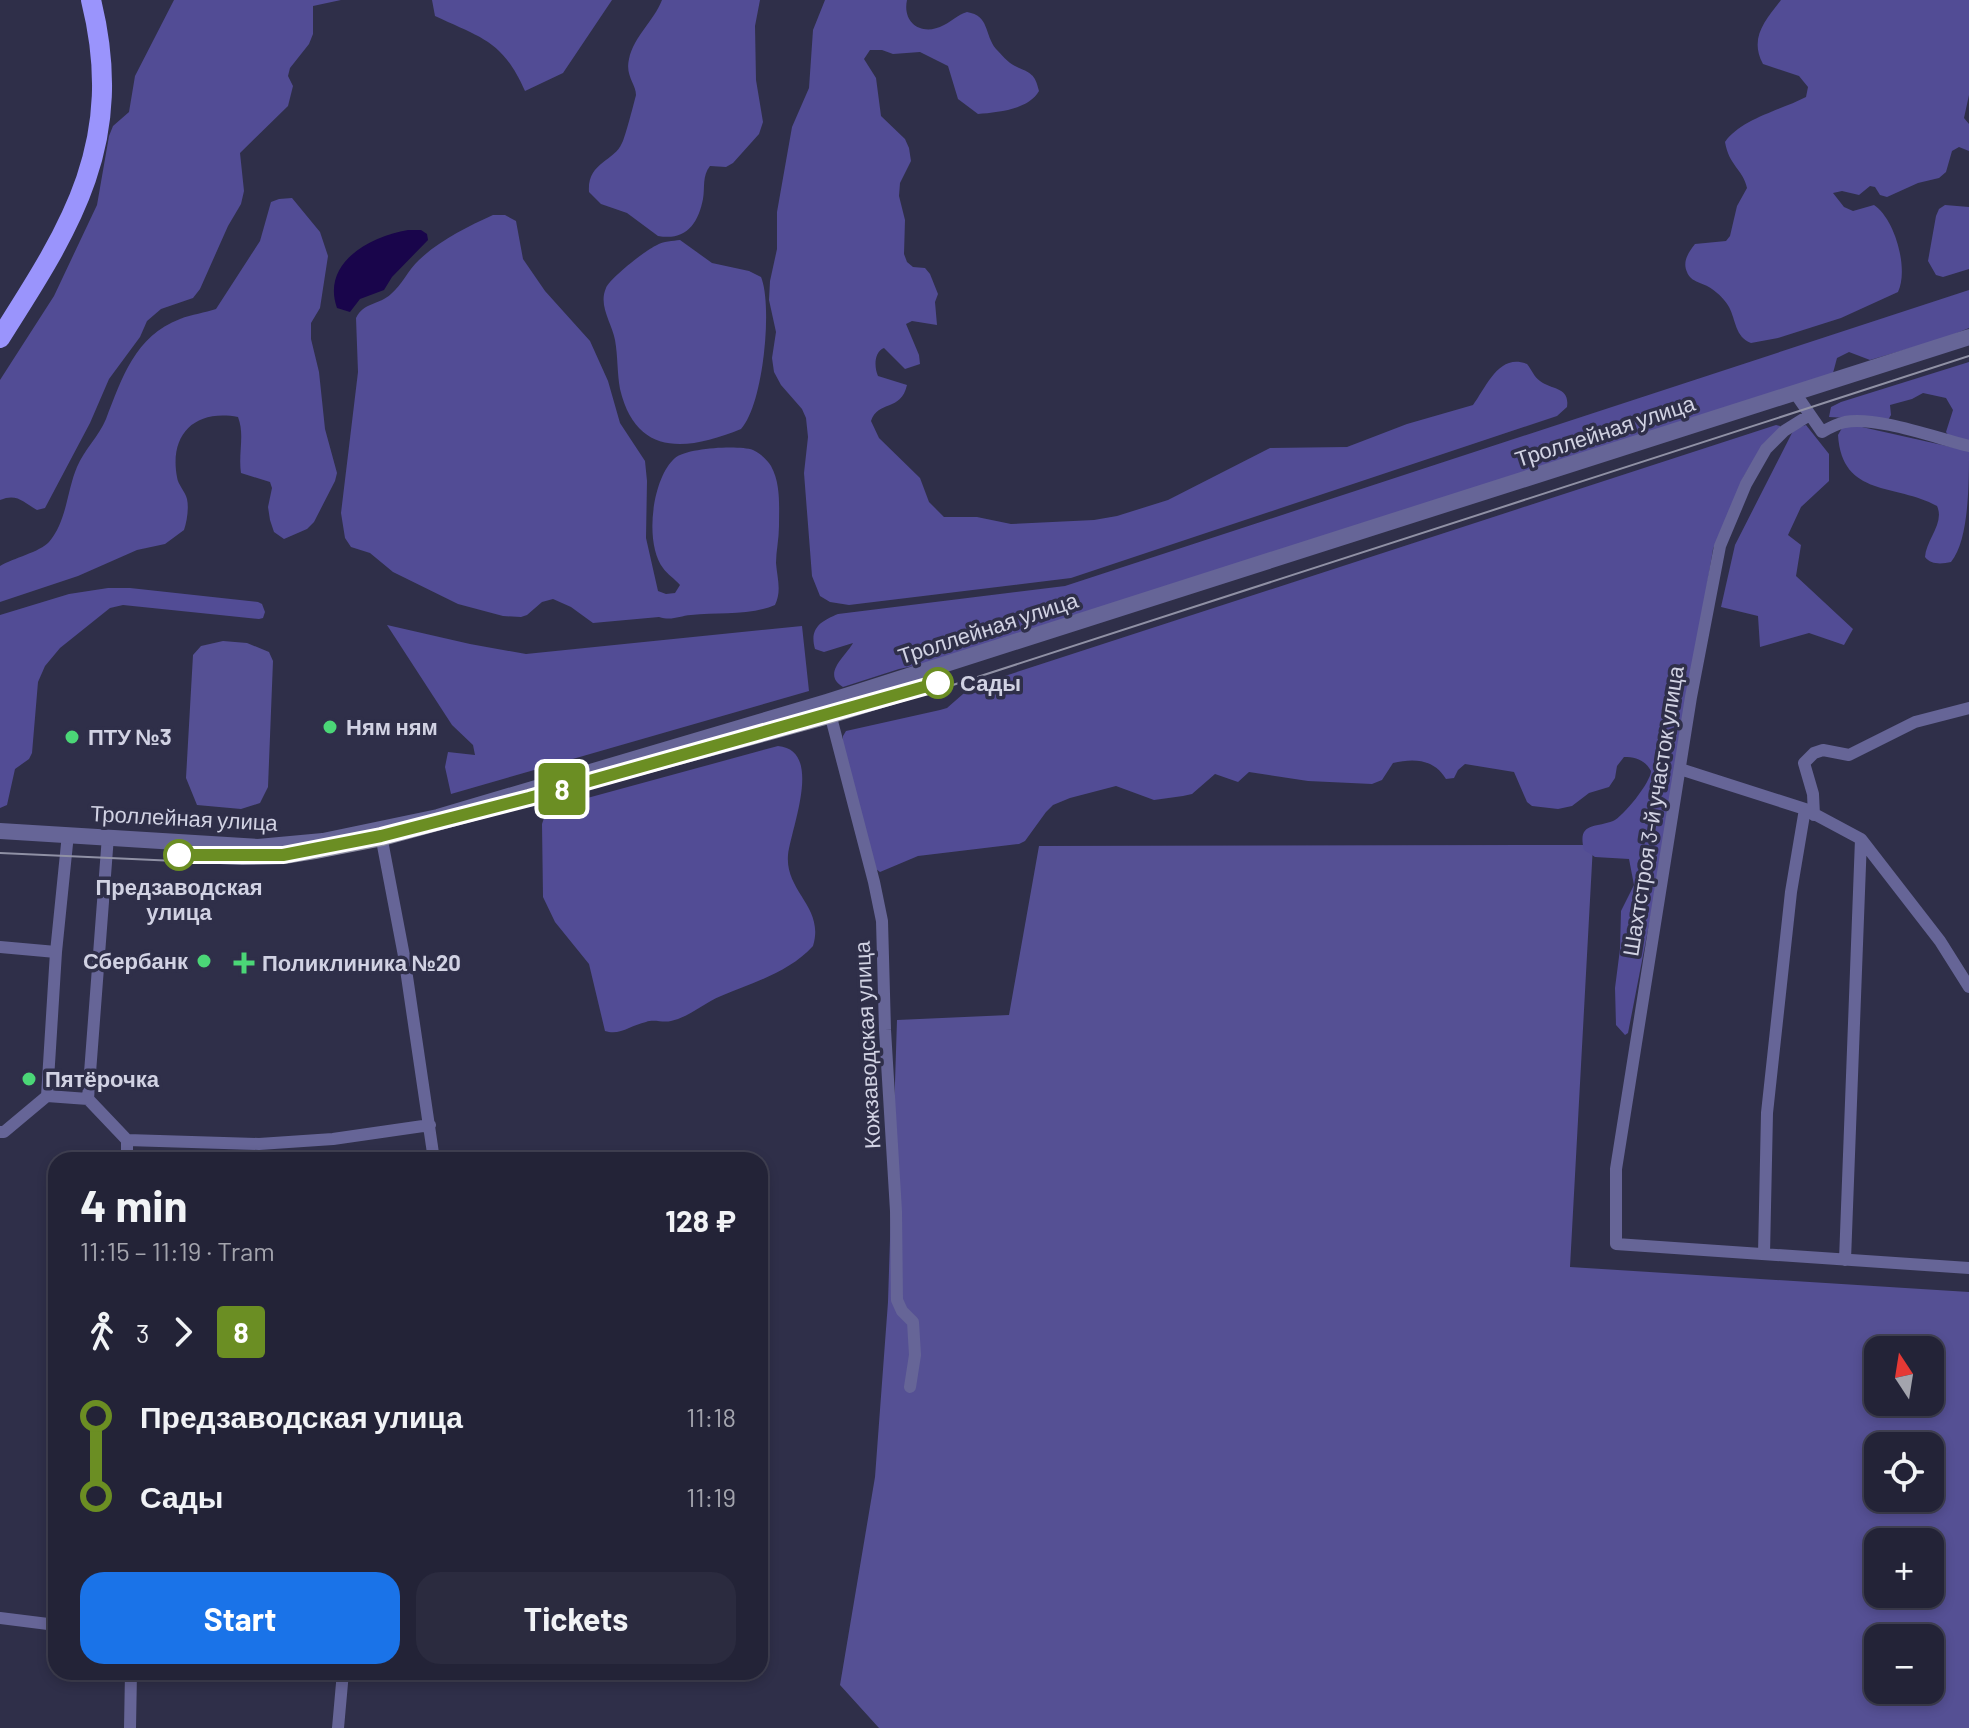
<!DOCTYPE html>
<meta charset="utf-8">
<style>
:root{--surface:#232337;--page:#2b2b3f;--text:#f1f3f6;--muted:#a3a4ad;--line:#404052;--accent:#1a73e8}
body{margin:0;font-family:Barlow,sans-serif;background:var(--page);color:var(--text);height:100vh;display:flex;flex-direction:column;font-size:30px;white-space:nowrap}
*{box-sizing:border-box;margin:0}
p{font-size:26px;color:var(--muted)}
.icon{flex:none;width:44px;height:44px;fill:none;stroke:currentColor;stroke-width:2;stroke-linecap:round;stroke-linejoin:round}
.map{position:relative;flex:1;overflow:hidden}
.side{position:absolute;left:48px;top:1152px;width:720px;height:528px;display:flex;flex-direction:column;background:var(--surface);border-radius:24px;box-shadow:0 4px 12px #0003,0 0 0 2px var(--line)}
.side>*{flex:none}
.badge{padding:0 16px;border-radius:6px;font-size:28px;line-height:52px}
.needle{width:52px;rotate:348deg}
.controls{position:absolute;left:1864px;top:1336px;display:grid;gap:16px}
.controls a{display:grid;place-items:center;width:80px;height:80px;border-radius:16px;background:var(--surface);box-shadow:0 4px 12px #0003,0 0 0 2px var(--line);font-size:40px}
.map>.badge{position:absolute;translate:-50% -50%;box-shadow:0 0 0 4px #fff}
.legs{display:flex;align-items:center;gap:12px;height:88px;padding:0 32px;font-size:26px}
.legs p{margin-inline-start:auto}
.overview{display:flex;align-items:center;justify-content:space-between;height:136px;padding:0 32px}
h1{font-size:44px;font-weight:700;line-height:60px}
.action{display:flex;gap:16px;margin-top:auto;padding:16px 32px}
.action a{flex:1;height:92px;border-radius:24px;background:var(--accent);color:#fff;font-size:32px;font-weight:700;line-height:92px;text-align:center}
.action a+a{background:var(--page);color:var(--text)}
ul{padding:0 32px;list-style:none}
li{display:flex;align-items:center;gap:28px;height:80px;font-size:30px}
li i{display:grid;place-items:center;width:12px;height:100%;margin:0 10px;background:currentColor}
li i::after{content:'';width:20px;height:20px;margin:-10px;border:6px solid;border-radius:50%;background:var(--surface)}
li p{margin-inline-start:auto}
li:first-child i{background:linear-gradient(#0000 50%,currentColor 0)}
li:last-child i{background:linear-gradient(currentColor 50%,#0000 0)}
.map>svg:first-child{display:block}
.green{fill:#555094;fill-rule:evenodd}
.forest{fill:#524c95}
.water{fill:#19054b}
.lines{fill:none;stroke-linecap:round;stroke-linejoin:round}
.minor{stroke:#666597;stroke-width:12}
.tertiary{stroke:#666597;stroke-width:16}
.primary{stroke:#9a94fc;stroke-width:20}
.tram{stroke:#9091a5;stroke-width:2}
.line-1-casing{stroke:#fff;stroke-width:18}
.line-1{stroke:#6b8e23;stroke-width:12}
.stop-1-dot{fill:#fff;stroke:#6b8e23;stroke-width:4}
.poi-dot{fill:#4bd677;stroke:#2f2f49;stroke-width:3}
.labels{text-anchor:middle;stroke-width:7;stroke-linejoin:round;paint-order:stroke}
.street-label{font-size:22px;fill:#d1d2e3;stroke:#2f2f49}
.stop-label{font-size:22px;font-weight:bold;fill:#d1d2e3;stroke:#2f2f49;text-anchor:start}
.poi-label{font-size:22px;font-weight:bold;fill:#d1d2e3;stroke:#2f2f49;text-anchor:start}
</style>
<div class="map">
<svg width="1969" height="1728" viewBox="0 0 1969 1728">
<rect width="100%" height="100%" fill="#2f2f49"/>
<path class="green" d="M223,641L247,643L269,652L273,661L268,787L260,803L241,809L197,805L186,778L193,655L201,646Z
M1593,845L1570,1267L1969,1292V1728H879L840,1685L875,1477L888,1302L897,1020L1009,1015L1039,846ZM1878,1350H1930V1402H1878ZM1878,1446H1930V1498H1878ZM1878,1542H1930V1594H1878ZM1878,1638H1930V1690H1878Z"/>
<path class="forest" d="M174,0H341L313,6V34L309,44L290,68L288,76L293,86L288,106L240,153L244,191L241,204L228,226L200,289L193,298L161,309L147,321L140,337L109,379L90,423L45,508L37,510C23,502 17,493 0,500V380L54,296L97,205L109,136L113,126L129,112L135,76Z
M432,0H612L563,73L525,91C503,41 482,38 435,16Z
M662,0H760L755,26L756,80L763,122L759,134L733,163L726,167L710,166C702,176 705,187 703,199C698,224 686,241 658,236L627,213L601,204L589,192C587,162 614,162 622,143C625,138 635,99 636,95C636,84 625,76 629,59C634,36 654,21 662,0Z
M825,0H907C902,23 922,37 944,25C952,21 957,15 967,12C990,16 984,34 996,49C1001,54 1008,63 1015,66C1030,73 1035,73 1039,91C1028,110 998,112 978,114L958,99L948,66L920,52L893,54L882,50H870L864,59L876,78L881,116L905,139L909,148L911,161L900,183L899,196L905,220L904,254L907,262L913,267L925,268L930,274L938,294L935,302L937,325L912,321L906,324L919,355L920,364L905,369L884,348C874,352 874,367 878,376L907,385C901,412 878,400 871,421L879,438L920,478L929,502L944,517H977L1011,524L1094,520L1117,516L1168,500L1270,448L1347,447L1407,424L1473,405C1487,386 1499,353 1527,364C1532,370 1534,377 1540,381C1552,390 1570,387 1567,407L1557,416L1071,578L849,605L830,602L820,596L812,576L804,473L808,437L806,418L802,409L781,385L774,372L772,358L776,332L769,300L770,281L777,249V212L792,127L809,88L813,30Z
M1781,0H1969V95L1964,118L1969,124V151L1959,147L1952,151L1946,172L1939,178L1918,183L1887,197L1880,195L1875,187L1870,186L1859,195L1842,191L1833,193L1844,207L1853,211L1874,205C1895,219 1909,269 1898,292L1841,318L1778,338L1751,343C1735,337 1736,320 1729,307C1726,301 1718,293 1712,289C1703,282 1691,283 1687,272C1682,261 1689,252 1695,244L1726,241L1730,236L1737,206L1747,188C1743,169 1729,166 1725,142C1741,119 1781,110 1806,97L1808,87L1799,76L1763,64C1749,38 1765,21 1781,0Z
M292,198L320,232L328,256L320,308L311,323V339L319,372L325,429L337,473L335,481L314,522L307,529L284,539L274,532L270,520L268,507L272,488L270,482L241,473C238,453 245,435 238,417C195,409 169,434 177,477C178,485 185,491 187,499C189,508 187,521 184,530L165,544L137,550L78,576L0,602V566C13,558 40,552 49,542C67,521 67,490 77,467C84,450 99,436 106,419C122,378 135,336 180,319C192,314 205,313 216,309L260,241L271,202L279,199Z
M1945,205L1969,207V269L1943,277L1936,275L1928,261L1936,216L1939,209Z
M493,215H505L516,221L523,259L545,291L590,341L608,381L620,423L645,461L647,481L646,538L658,591L666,594L675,593L680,585C675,579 667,574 663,568C644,543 652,478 675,458C687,448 738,445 753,450C760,453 767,460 771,466C781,484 779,507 779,526C779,539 776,551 776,563C777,577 782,591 775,605C749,616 718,612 691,615C679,616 672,621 659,617L593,623L571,607L553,599L542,602L527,615L521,617L503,616L458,604L393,572L370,553L351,547L345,538L341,513L358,372L356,318C364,302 379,305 391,294C402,285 408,270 419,260C440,240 467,227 493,215Z
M680,240L712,263L749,271L761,277C773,306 763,406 741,429C687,451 636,457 620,389C617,373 618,357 615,340C612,323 598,306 606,288C609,279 647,249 657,245C663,241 673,241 680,240Z
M1969,290V328L1945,338L1870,360L1849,352L1837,358L1833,373L932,662L899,669L843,687C821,674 846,656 853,643L824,652L815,649C809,628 821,621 838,614L1065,586Z
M1969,362V442L1949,436L1946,432L1953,410L1946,398L1923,393L1912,399L1890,405L1891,415L1888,420L1829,417L1831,407L1841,402Z
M1776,425L1780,426V430L1764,443L1744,476L1713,549L1660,868L1628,1033L1625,1035L1616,1025L1615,988L1620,949L1621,911L1634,885L1629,859L1595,857L1584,850C1577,822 1595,828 1613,821C1623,817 1651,782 1651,771C1645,760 1636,757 1624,757L1617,766L1615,778L1609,787L1589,793L1572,806L1558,809L1532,806L1527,802L1514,772L1465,764L1458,770L1454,778L1446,779C1434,759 1414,758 1393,763L1382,780L1372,784L1308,781L1249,772L1238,782L1215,774L1192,794L1183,796L1154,800L1116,786L1070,798L1053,805L1046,812L1025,841L1019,844L918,856L880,872L876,869L843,744V736L846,731L940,710L947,708L971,687Z
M1806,425L1829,454V481L1801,507L1788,535L1801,545L1796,576L1853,629L1844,645L1809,633L1760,647L1758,616L1721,607L1735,545L1794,429Z
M1853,425L1969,451C1969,484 1969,540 1951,562C1942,564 1931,565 1925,557C1926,540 1945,523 1937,506C1896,483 1842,498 1838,435L1842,428Z
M108,588H130L258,602L262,604L265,612L263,618L259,619L123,605L110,608L60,648L45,666L38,682L32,753L29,759L15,769L7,805L0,808V615L69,594Z
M387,625L470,644L526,654L802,626L809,691L451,794L445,767L448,752L475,755L473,745L452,725Z
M778,746C824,750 791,828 788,855C785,892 825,907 813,946C788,973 754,982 721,996C704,1003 689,1017 671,1021C663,1023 654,1019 646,1022C631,1025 620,1036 605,1031L589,964L555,922L543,897L542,824L547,809Z"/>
<path class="water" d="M408,230H421L427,234L428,240L392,277L384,290L360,299L350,312L337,308C321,263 370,236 408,230Z"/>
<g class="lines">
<path class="minor" d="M1795,393L1822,432C1829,428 1836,424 1845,422C1876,416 1936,438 1969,446
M1808,416L1784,431L1766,449L1746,484L1720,546L1691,697L1616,1169V1244L1969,1268
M827,702L874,882L882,921L885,1030L896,1211L897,1300L902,1311L913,1322L915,1355L910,1387
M1680,769L1805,809L1861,839L1940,941L1969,987
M1814,815L1813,794L1804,763L1814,753L1823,750L1849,755L1915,722L1969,708
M380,830L404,956L434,1160
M0,947L56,952
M47,1096L56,952L68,834
M88,1099L108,836
M0,1132H4L47,1096L88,1099L127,1140L259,1144L333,1139L430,1125
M127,1140V1160
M1764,1254L1767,1113L1791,892L1805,809
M1845,1260L1861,839
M0,1618L56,1625
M130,1728L131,1672
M338,1728L343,1672"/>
<path class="tertiary" d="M0,831L258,847L323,841L438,817L827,702L1969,337"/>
<path class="primary" d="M0,338C73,224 126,141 91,0"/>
<path class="tram" d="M0,853L242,864L285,863L316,858L383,845L833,722L925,694L1969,356"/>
</g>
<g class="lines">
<g class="line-1-casing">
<path id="line-1" d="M179,855H283L381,836L529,798L938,683"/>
</g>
<use href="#line-1" class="line-1"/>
</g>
<g class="stop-1-dot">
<circle cx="938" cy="683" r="14"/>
<circle cx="179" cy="855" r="14"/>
</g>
<g class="poi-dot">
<circle cx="330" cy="727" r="8"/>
<circle cx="72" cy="737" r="8"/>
<circle cx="204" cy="961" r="8"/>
<path d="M240 951h8v8h8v8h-8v8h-8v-8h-8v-8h8z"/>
<circle cx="29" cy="1079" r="8"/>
</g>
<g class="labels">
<g class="street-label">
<text transform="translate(1605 431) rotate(-18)" y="8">Троллейная улица</text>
<text transform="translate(988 628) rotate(-18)" y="8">Троллейная улица</text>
<text transform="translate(1653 811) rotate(-81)" y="8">Шахтстроя 3-й участок улица</text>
<text transform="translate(184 818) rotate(3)" y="8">Троллейная улица</text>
<text transform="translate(867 1045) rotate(-93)" y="8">Кожзаводская улица</text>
</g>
<g class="stop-label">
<text x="960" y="691">Сады</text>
<text x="179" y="895" text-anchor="middle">Предзаводская<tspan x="179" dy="25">улица</tspan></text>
</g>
<g class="poi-label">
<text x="346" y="735">Ням ням</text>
<text x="88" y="745">ПТУ №3</text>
<text x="188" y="969" text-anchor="end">Сбербанк</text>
<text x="262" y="971">Поликлиника №20</text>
<text x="45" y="1087">Пятёрочка</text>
</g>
</g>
</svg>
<div class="controls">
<a><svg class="needle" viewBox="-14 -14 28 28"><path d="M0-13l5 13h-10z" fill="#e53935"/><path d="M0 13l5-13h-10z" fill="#a3a4ad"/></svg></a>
<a><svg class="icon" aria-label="locate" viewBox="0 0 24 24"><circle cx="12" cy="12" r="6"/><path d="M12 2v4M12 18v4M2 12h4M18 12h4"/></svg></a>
<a>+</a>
<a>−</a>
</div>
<b class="badge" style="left:562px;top:789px;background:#6b8e23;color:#fff">8</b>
<section class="side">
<div class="overview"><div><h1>4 min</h1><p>11:15 – 11:19 · Tram</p></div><b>128 ₽</b></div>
<div class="legs"><svg class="icon" aria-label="walk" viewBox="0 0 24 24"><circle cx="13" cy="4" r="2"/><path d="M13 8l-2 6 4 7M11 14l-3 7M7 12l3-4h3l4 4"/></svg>3<svg class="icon" aria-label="forward" viewBox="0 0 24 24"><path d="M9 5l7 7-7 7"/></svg><b class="badge" style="background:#6b8e23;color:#fff">8</b></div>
<ul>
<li><i style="color:#6b8e23"></i><b>Предзаводская улица</b><p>11:18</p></li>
<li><i style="color:#6b8e23"></i><b>Сады</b><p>11:19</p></li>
</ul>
<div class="action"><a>Start</a><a>Tickets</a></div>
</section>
</div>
